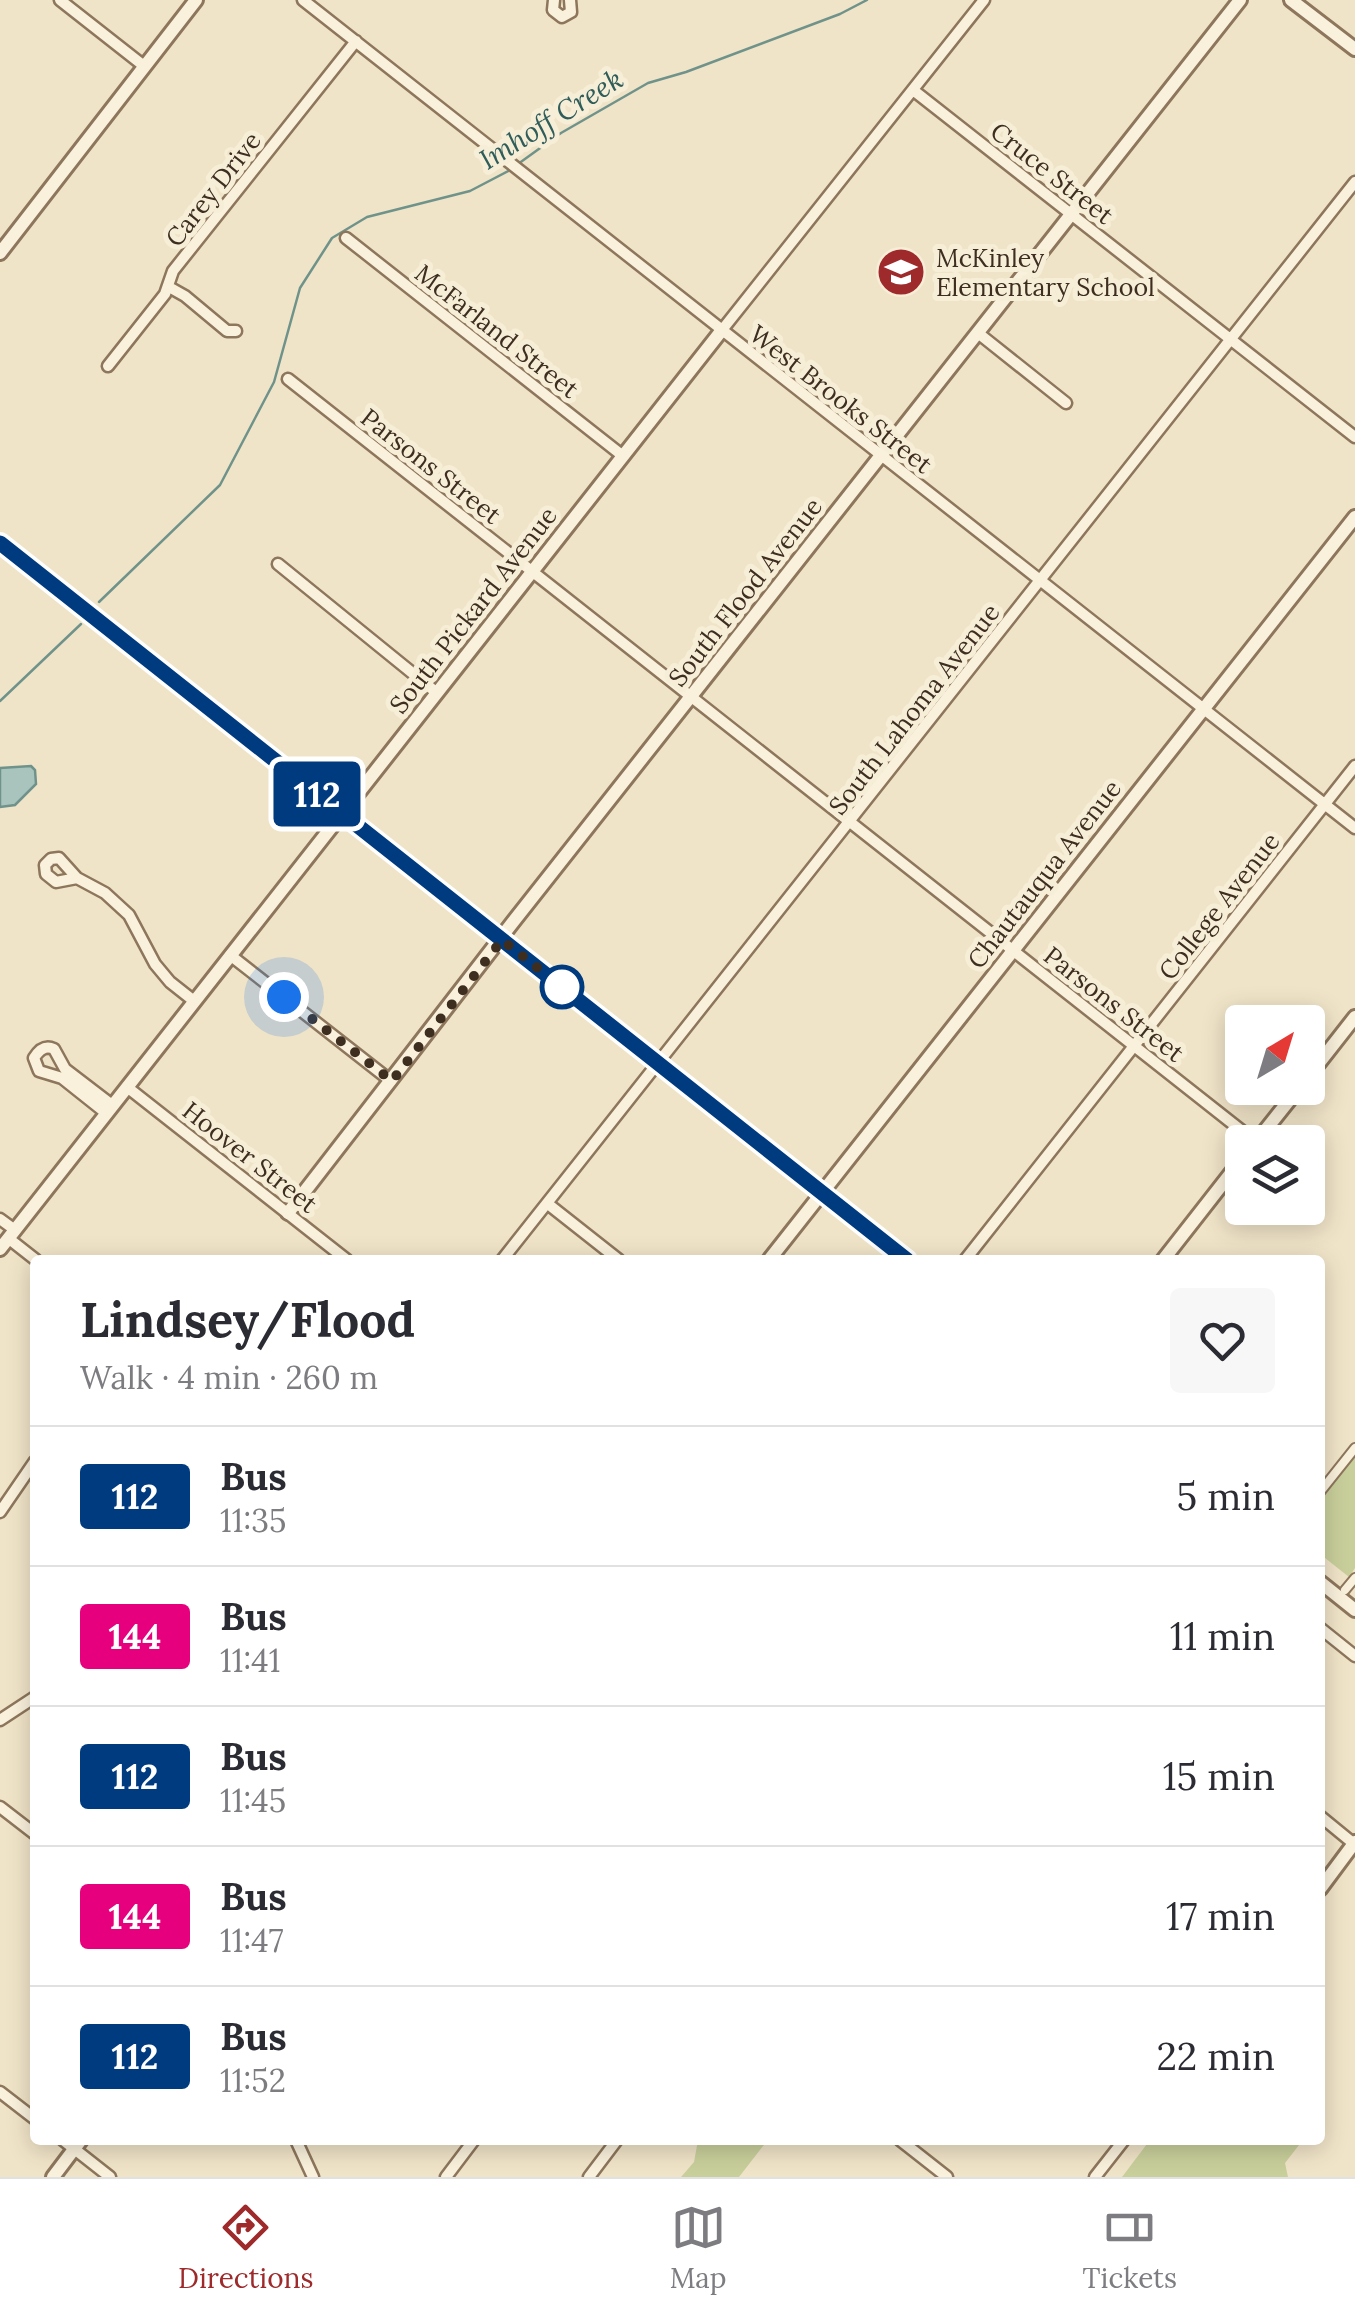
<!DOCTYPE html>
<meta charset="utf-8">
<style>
:root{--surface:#fff;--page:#f7f7f7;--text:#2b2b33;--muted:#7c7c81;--line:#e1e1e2;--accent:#9e2a2b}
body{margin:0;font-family:Lora,serif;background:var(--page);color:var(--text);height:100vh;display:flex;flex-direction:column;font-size:38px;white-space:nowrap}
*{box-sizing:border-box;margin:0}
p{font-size:32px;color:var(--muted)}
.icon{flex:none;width:55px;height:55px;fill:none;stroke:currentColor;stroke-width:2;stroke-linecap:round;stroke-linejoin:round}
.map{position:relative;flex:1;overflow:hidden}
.drawer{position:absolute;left:30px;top:1255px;width:1295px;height:890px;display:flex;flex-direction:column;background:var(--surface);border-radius:10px;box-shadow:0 5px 25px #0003}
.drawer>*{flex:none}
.badge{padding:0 20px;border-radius:8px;font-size:35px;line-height:65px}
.needle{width:65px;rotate:38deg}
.fabs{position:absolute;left:1225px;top:1005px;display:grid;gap:20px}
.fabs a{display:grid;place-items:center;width:100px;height:100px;border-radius:10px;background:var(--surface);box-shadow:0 5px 25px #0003;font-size:50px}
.you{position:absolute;width:50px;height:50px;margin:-25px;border:8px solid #fff;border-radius:50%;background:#1a73e8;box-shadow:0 0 0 15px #1a73e833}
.map>.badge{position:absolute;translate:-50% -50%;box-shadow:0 0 0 5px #fff}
.round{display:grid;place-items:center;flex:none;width:105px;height:105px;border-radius:10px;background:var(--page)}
.summary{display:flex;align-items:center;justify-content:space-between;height:170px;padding:0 50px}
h1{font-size:48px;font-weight:800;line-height:75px}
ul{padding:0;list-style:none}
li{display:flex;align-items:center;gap:30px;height:140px;padding:0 50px;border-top:2px solid var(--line)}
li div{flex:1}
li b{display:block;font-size:38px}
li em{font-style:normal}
li .badge{min-width:110px;font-weight:700;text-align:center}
.dock{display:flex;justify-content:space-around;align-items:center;height:140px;border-top:2px solid var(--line);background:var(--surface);font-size:28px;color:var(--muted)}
.dock a{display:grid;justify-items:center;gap:5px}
.dock .current{color:var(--accent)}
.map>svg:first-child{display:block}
.green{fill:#c9cf9b}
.water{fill:#a9c4bc;stroke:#6f938a;stroke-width:2.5}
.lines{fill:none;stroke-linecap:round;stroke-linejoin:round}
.stream{stroke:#6f938a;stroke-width:2.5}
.pedestrian-casing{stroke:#8d765c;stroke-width:12}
.minor-casing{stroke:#8d765c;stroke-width:15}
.tertiary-casing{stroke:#8d765c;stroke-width:18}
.pedestrian{stroke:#faf1dc;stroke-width:8}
.minor{stroke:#faf1dc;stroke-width:10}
.tertiary{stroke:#faf1dc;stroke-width:12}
.line-casing{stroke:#fff;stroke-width:22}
.line{stroke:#003b80;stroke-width:15}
.walk{stroke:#3d2e20;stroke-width:10;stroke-dasharray:0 18}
.stop-dot{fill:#fff;stroke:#003b80;stroke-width:5}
.labels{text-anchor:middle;stroke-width:10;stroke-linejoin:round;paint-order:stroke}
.street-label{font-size:25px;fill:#3d2e20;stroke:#f7eed8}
.poi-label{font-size:25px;fill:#3d2e20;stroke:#f7eed8;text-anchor:start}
.water-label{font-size:28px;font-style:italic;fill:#2f5d5a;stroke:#f7eed8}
</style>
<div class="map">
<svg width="1355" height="2177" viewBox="0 0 1355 2177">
<rect width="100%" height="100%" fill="#f0e4c8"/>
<path class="green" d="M1355,1455V1568L1349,1577L1320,1554V1500Z
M698,2140H765L767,2141L739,2177H681L694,2162Z
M1150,2140H1303L1285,2163L1288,2177H1122Z"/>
<path class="water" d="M31,766L35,770L36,784L15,805L0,807V768Z"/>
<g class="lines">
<path class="stream" d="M518,164L561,133L648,83L686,72L840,14L867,0
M99,602L220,485L274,382L300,288L332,238L367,217L470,191L512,169
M0,701L81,624"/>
<g class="pedestrian-casing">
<path id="pedestrian" d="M1320,1492L1355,1448
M1345,1590L1355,1578"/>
</g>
<g class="minor-casing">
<path id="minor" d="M60,0L144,66
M303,0L1355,828
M554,0L553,10L562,17L571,12L570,0
M913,90L1355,437
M346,238L623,456
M169,287L185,296L227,331H236
M722,330L984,0
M978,333L1066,403
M108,366L165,294L173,271L356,41
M288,379L1256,1142
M278,564L437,693
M77,878L56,882L46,874L45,865L51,859L59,858L77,878L105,893L129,915L155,964L170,982L194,1001
M230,955L391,1081
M127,1087L347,1260
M106,1113L62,1078L39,1071L34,1058C39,1050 45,1045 54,1049L65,1069L112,1105
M548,1204L619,1260
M0,1219L15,1230
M8,1238L36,1260
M502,1260L1355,182
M965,1260L1355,766
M0,1512L35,1461
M1320,1628L1355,1656
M0,1720L35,1697
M0,1807L35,1834
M1320,1816L1354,1844
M0,2092L35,2119
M63,2140L110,2177
M296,2140L313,2177
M900,2140L947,2177
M446,2177L474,2140
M589,2177L617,2140
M1095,2177L1124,2140"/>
</g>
<g class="tertiary-casing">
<path id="tertiary" d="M1291,0L1355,49
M0,253L196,0
M0,543L907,1260
M1308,1077L1355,1017
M1256,1142L1299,1088
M288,1213L513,922L1240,0
M0,1249L722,330
M769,1260L1355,517
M1163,1260L1242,1159
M1320,1582L1355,1610
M1320,1889L1355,1842
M53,2177L81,2140"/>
</g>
<use href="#pedestrian" class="pedestrian"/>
<use href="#minor" class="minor"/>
<use href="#tertiary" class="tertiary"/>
</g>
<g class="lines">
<g class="line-casing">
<path id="line" d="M0,543L907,1260"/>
</g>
<use href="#line" class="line"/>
<path class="walk" d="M284,997L392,1081L502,940L562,987"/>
</g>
<defs>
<g id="school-disc" transform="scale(2.5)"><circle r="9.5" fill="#9e2a2b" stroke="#f7eed8"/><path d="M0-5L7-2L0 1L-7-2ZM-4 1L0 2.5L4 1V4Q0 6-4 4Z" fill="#fff"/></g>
</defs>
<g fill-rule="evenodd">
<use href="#school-disc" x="901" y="272"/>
</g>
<circle class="stop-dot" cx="562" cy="987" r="20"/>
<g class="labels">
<g class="street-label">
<text transform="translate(1052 173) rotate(38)" y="9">Cruce Street</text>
<text transform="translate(213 189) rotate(-52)" y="9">Carey Drive</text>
<text transform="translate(497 331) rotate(38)" y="9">McFarland Street</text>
<text transform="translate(841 399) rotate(38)" y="9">West Brooks Street</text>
<text transform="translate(431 466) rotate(38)" y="9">Parsons Street</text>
<text transform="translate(745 592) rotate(-52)" y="9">South Flood Avenue</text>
<text transform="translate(473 610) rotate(-52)" y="9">South Pickard Avenue</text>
<text transform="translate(914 709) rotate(-52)" y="9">South Lahoma Avenue</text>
<text transform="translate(1044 874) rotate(-52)" y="9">Chautauqua Avenue</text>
<text transform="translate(1219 906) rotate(-52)" y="9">College Avenue</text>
<text transform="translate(1114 1004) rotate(38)" y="9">Parsons Street</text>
<text transform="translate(250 1157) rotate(38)" y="9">Hoover Street</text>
</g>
<g class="poi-label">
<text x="936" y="267">McKinley<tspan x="936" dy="29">Elementary School</tspan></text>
</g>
<g class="water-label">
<text transform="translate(551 119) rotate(-32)" y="10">Imhoff Creek</text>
</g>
</g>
</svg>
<div class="fabs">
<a><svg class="needle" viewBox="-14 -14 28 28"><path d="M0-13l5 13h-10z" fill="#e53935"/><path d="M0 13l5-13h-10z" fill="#7c7c81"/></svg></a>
<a><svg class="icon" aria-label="layers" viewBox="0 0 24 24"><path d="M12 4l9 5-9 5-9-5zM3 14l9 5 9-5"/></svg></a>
</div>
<div class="you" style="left:284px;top:997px"></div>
<b class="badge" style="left:317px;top:794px;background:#003b80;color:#fff">112</b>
<section class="drawer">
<div class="summary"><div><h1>Lindsey/Flood</h1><p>Walk · 4 min · 260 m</p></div><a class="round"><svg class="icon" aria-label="heart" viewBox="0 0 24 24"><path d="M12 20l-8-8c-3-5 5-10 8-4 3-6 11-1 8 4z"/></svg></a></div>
<ul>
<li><span class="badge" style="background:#003b80;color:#fff">112</span><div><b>Bus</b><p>11:35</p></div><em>5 min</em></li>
<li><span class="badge" style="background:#e6007e;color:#fff">144</span><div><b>Bus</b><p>11:41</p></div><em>11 min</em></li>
<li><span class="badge" style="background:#003b80;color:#fff">112</span><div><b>Bus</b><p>11:45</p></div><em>15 min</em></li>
<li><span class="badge" style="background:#e6007e;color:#fff">144</span><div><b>Bus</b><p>11:47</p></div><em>17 min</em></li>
<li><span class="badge" style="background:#003b80;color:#fff">112</span><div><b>Bus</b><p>11:52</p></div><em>22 min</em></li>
</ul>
</section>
</div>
<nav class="dock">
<a class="current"><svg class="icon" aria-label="directions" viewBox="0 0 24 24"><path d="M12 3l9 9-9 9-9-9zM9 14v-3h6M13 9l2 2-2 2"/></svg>Directions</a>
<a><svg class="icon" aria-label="map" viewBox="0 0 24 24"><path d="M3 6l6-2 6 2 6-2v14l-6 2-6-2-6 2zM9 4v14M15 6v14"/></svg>Map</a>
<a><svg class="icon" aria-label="tickets" viewBox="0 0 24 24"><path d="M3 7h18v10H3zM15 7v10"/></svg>Tickets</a>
</nav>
